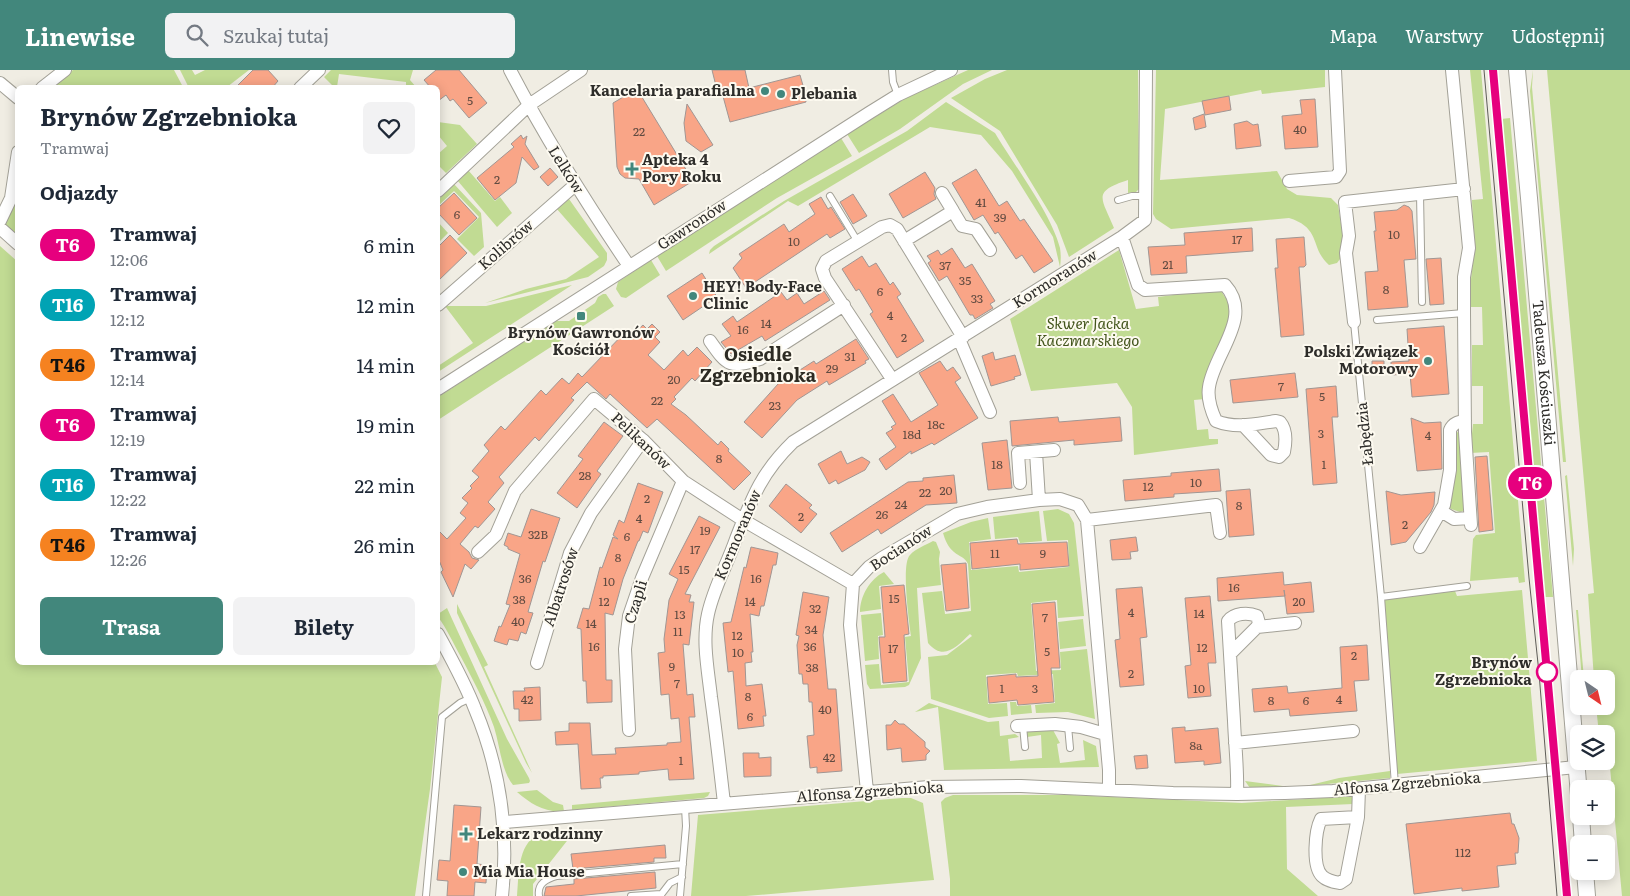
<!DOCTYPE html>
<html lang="pl">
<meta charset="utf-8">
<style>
:root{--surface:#fff;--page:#f2f2f3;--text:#1f2937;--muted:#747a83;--accent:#42877c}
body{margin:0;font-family:Literata,serif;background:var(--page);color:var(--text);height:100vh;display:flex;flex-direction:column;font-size:19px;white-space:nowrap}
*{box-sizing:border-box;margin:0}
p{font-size:16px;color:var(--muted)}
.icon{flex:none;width:28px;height:28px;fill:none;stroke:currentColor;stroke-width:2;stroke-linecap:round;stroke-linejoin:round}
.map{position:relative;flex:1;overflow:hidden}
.side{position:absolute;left:15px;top:15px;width:425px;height:580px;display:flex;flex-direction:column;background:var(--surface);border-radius:8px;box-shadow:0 2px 12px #0003}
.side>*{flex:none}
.badge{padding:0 10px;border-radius:16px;font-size:18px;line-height:32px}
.needle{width:32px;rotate:145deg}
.controls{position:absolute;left:1570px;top:600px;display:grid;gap:10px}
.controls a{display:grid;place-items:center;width:45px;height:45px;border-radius:8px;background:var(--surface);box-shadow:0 2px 12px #0003;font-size:25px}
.map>.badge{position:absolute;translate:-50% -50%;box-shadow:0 0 0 2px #fff}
h2{padding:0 25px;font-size:19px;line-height:45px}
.round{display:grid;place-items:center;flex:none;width:52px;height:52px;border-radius:8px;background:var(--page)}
.headline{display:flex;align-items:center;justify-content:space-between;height:85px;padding:0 25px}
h1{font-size:24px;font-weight:700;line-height:38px}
.cta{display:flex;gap:10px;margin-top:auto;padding:10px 25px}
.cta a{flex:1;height:58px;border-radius:8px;background:var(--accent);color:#fff;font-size:20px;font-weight:700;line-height:58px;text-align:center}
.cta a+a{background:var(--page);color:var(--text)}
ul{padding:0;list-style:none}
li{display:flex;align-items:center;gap:15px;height:60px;padding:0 25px}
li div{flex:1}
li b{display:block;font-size:19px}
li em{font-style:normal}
li .badge{min-width:55px;font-weight:700;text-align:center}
header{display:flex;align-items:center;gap:30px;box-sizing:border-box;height:70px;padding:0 25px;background:var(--accent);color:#fff}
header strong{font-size:24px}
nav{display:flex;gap:28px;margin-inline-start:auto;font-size:18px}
.search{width:350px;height:45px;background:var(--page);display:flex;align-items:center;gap:12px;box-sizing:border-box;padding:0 18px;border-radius:8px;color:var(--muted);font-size:19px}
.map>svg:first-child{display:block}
.green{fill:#c1db93}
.building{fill:#f9a587;stroke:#a19693}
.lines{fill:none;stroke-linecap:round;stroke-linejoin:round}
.service-casing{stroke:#a3a197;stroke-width:8}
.minor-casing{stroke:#a3a197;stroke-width:14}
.tertiary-casing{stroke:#a3a197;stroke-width:18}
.service{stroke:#fff;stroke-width:6}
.minor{stroke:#fff;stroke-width:12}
.tertiary{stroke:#fff;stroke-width:16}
.tram{stroke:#5e5d58;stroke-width:1}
.line-casing{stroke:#fff;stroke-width:11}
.line{stroke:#e6007e;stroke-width:8}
.poi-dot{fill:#42877c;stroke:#fdfaf0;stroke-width:2}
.stop-dot{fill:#fff;stroke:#e6007e;stroke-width:2.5}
.labels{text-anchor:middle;stroke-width:4;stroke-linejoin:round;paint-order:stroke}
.number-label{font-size:12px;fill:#614b41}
.poi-label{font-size:15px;font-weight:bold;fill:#2e2d2a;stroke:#fdfaf0;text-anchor:start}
.street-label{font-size:15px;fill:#2e2d2a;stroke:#fdfaf0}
.park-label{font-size:15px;font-style:italic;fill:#43551c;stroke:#fdfaf0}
.stop-label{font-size:15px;font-weight:bold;fill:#2e2d2a;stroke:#fdfaf0;text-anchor:end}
.quarter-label{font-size:18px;font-weight:bold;fill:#2d2b23;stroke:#fdfaf0}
</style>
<header>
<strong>Linewise</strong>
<div class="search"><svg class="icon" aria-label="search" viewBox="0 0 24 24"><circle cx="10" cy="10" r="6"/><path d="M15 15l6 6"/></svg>Szukaj tutaj</div>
<nav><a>Mapa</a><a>Warstwy</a><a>Udostępnij</a></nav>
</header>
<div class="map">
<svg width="1630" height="826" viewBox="0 0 1630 826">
<rect width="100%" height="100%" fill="#f0ede3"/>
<path class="green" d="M73,0H174L183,17L51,18Z
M180,0H192L195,5L205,0H249L227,17L189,18Z
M331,0H413L410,10L416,17H406V12L339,4L337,17H334L324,7Z
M968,0H992L963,14L900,59L859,83L847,64L906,28Z
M1007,0H1138L1139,119L1136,122L1128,123V110C1091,122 1102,128 1114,158L1069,187L1057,155L1000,61L951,28L985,9Z
M1156,0H1325V17L1262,24L1261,20L1165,39L1160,110L1277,101L1287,119L1297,125L1331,128L1338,135L1343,166L1340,189L1337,193L1329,195C1310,179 1322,158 1289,148L1171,159L1156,149L1153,144Z
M1470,0H1481L1525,512L1519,513L1518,507L1470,511L1473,469L1476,465L1495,463L1489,382L1470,383L1473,354H1483V316H1472V275H1483L1482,237H1471V209L1474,181L1472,130L1483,129Z
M1533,0L1532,17L1566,392H1563L1530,21Z
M1547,0H1630V826H1622L1608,676L1606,675V664H1599L1596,636H1606V609H1594L1588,524L1594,523Z
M946,32L995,63L998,68C1017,99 1051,144 1060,178C1061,184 1061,191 1060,197L1053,167L1012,101L981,65L930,57L798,136L788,131L709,184L710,180L714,176L784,131L907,61Z
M1510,48L1553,527H1545L1501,49Z
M438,52L460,55L477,74L446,103L438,95V84L447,76L438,65Z
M841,68L852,86L777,128L666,201L657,186Z
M468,100L495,131L500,127L512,143L497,157L457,110Z
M454,114L481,143L484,177L474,186L457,169L479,147L454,121L438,136V130Z
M17,120V167L3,154Z
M569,129L607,183V190L604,196L588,207L485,233L526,219L566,209L599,187L556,138Z
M438,152L448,163L438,173Z
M0,176L18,192V592L435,593L442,607L430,719L415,826H0Z
M1119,180L1136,239L1159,236L1158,227L1212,220L1221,221L1231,236V245L1205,329L1194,330L1197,360L1208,359L1209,369H1218V374L1134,385L1132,337L1117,313L1031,321L1010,249Z
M651,190L660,205L626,228L621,227L616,219L618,212Z
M572,215L438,302V296L473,273L445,236H486Z
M603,224H606L614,236L438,350V327L556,251H569L595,233L598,227Z
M1455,361L1459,363L1464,435L1463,441L1460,442L1451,439L1449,436Z
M1567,405L1574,479L1573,496L1565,406Z
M1058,439L1069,444L1074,453L1084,546L1058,548L1057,530L1031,533L1036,601L1061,600L1060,582L1087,579L1095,649L1068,642L1036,643L1035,635L1055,633L1053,604L1018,606L1017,603L986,605L988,634L1007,633L1008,646L989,648L931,629L928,587L947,585L972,566L970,564C957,576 944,592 928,573L922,523L942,521L945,544L971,541L968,494C965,487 960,487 954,482C948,477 945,470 943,463L971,452L988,448L991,469L969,472L971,500L1018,496L1019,502L1069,497L1068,470L1047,471L1043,441Z
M1039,441L1042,471L1020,473L1018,467L995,469L993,447Z
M933,471L936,472L940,482L939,489L941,515L917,518L921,588L909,615L905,617L870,619L867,614L865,595L879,594L881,615L909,612L905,567L911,566C909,552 901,493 910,485C915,479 926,475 933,471Z
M884,502L894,514L879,516L881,539L860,542C860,526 870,509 884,502Z
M1522,520L1537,691L1397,704L1384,530L1455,521L1457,526Z
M457,534L488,595L484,597L532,703L526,693L457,543Z
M447,538L507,669L529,708L530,711L529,713L513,715C501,700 500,676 494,657C485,632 473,610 461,587C453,573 447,559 438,547V544Z
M1576,540H1578L1584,609H1582Z
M881,543L883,565L878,566L879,589L865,591L861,545Z
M1083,549L1086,576L1060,579L1058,552Z
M1010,632H1016L1017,636L1031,635L1032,643L1011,645Z
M929,633L988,652L999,651L1000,666L1015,664L1019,667L1008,669L1010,691L1042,688L1041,665L1027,667L1026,659L1053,660L1060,673L1057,674L1060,693L1085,690L1083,670L1096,676L1099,697L944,700L938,637L915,642Z
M1390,701V708L1306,716L1339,708Z
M1245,711L1290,717L1250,718Z
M537,720L553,732L563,735L564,741C545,743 531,734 517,722Z
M710,722L708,726L704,728L572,740V735Z
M953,725H1070L1242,733L1353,726V734L1286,737L1287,799L1318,826H950V809L941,732L945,728Z
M902,728H911L923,733L934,810L746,826H691L698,745Z
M574,762L533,814V826H517C519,807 517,774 538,765C546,762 565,762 574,762Z"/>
<path class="building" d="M253,0H268L278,11L272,18H235Z
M436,0H459L487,33L469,48L453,29L450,31L446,25L438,31V18H431L424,10Z
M712,0H745L749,18L800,5L804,19L807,21L805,26L806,32L730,52L721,19L717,20Z
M637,19L693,111L654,135L639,109L625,108L620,104L617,97L613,33Z
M1229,26L1231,40L1205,45L1202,31Z
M1315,29L1318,77L1285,79L1282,46L1302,44L1300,30Z
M687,34L713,75L701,82L686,71L684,53Z
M1204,44L1206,57L1195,60L1193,48Z
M1247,51L1253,55L1258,54L1261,76L1236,79L1234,54Z
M521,65L523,69L527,66L525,74L539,97L534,100L522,87L516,113L495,130L477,108L514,77L511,74Z
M550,98L558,107L548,116L540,107Z
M976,99L999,136L1007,131L1020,151L1024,149L1053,191L1034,203L1022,185L1016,189L998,162L995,164L983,145L974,150L952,113Z
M925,102L935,118L934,124L936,129L903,148L889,124Z
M454,123L477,148L459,165L438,143V138Z
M853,124L867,146L853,154L840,132Z
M821,127L828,139L831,137L845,159L830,168L827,164L746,218L733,198L742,188L739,184L784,154L789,162L815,144L809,134Z
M1404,135L1409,137L1412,141L1416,189L1404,190L1408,237L1368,240L1365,202L1378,201L1374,161H1376L1374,142L1397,140Z
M1252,158L1253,181L1186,186L1187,203L1151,205L1148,177L1185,175L1184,163Z
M450,165L467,183L438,211V177Z
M1304,167L1306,195L1304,197H1299L1304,265L1281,267L1275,198H1278L1276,169Z
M952,178L965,198L972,194L995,231L990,234L993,238L975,249L973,245H970L947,206L939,211L928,193L931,191L927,186L938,180L941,185Z
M862,186L869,197L876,193L890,215L893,212L901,224L897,227L924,271L897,288L870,244L873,242L859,219L856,221L842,199Z
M1441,188L1444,234L1430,235L1426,189Z
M702,203L717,227L683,250L667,226Z
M824,221L830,230L765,271L762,266L731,284L721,272L731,266L722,254L733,246L737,252L781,222L787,230L797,223L804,234Z
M652,254L660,262L655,267L660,272L648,285L664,300L683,280L688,286L697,277L712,292L695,311L692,308L674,327L676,329L671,334L686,345L718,375L721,371L729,379L728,381L751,403L734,420L657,349L647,358L610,324L606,329L587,312L571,328L574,330L539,371L535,367L499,407L504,413L488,432L495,439L478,458L475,456L460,474L469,482L472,488L479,490L471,499L465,494L453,527L441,502L443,500L438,488V460L447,469L466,448L460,443L468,433L462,428L472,418L470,416L479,407L472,401L489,381L484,375L501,356L505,360L541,320L546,325L562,308L569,314L578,303L582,307L628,259L633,264L643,255L647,259Z
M1444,256L1449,324L1412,327L1410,304L1391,305V292L1409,291L1407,259Z
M856,269L869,289L865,291L866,293L829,315L827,311L797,330L762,368L744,352L778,314L814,291L816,294Z
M993,282L995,290L1015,285L1021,305L1014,307L1015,309L991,316L982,286Z
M940,291L947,301L953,297L961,308L955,312L978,348L934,375L932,373L911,384V381L886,400L879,389L896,377L886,363L893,359L891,357L896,354L882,331L893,324L911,352L938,335L919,303Z
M1372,291H1384V302L1372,303Z
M1295,303L1298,327L1233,333L1230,310Z
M1336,316L1338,347H1332L1337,413L1313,415L1306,319Z
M1058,347L1059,352L1120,347L1122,371L1074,375V370L1012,376L1010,351Z
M1411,348L1424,353L1441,352L1442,399L1417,401Z
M604,352L623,366L597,401L601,404L577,438L557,423L583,389L578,386Z
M1007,370L1012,418L988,420L982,373Z
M841,381L847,394L862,387L870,392L865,400L838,414L836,410L829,414L818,394Z
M1487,386L1493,460L1479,462L1475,387Z
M1219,399L1221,421L1174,424V427L1125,431L1123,410L1171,406V403Z
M954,405L957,433L926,435L881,464L878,459L842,482L830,463L908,412L923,411V408Z
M638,413L663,422L648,463L643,461L639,471H638L623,509L613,545L605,543L606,610H612V632L587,633L586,611H583L581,559L577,558L583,538L589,539L600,497L602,498L613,467L618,469L613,465L619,450L624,453Z
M786,414L812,435L809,438L817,444L801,463L769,436Z
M1250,419L1254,465L1229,467L1226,421Z
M1386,421L1401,425L1435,422L1434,435L1431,442L1406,472L1391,475Z
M531,439L560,448L545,492L543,491L528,542L533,543L526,564L521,562L518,571L509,569L507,575L494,571L499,556L501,557L510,535L506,534L520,484L508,479V477L504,475L508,463L521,467Z
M699,446L720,457L685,524L691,525L689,532H694L689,575L683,574L687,625L693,624L695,647H689L694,709L669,710L668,699L639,702V704L603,706V708H600L601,718L581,719L578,674L556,675L555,662L569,661V653H590L592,685L616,684L615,678L667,675V673L681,672L679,648L671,649L669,624L661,625L658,583L665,582L664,569L669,530L678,509L669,504Z
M1136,467L1138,481L1130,482L1131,489L1112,490L1110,470Z
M1017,469L1018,474L1067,472L1069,496L1020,500V494L972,499L970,473Z
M751,477L778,483L776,495H773L764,536H761L759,546L750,544L753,582H751L752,592L745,593L746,616L762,614L766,646H763L764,656L738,659L733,601L728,602L723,553L731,552L744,497L746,498Z
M966,493L969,538L946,541L941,495Z
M1283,502L1284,515L1311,512L1314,542L1287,544L1284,520L1285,526L1218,531L1217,508Z
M904,515L909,564L904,565L907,611L883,613L879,567H885L881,517Z
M1142,517L1147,567L1140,568L1144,615L1120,617L1115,570L1120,569L1116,519Z
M803,522L829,527L823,565L828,619H836L842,701L817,703V697L810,698L807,666L814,665L812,632H809L808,614H803L802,604H799L797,575L799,566L796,565Z
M1210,526L1216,593H1208L1211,626L1188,628L1185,596L1191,595L1185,528Z
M1055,532L1060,598H1051L1054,632L1018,635L1017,630L989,633L987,607L1016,604V607L1038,606L1032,534Z
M1367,575L1369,610L1354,611L1357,641L1290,646L1289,639L1254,642L1252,619L1287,616L1288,623L1342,618L1340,577Z
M540,617L541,650L519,651V639H514L513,621H525L524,618Z
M895,650L899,654H904L925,672V677L930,681L926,685V690L902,692L901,678L887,680L886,655H891Z
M1185,657V661L1218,658L1221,693L1204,695V691L1175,693L1172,658Z
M743,683H759V688L771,687V706L744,707Z
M1147,685L1148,698L1136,699L1134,686Z
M454,735L481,737L477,794L487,795L486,813L475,812L474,826H447L448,811L437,810L439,790L450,791Z
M1510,743L1512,754H1514L1519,768L1518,783H1515L1516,794L1497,796L1499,817L1462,821V818L1414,824L1406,754Z
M665,775L666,788H654V792L573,799L571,784Z
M655,802L656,818L576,826H544L546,817L574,814V809Z"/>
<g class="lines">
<g class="service-casing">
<path id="service" d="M892,0L893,12L898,25
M1420,124L1422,232
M830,126L858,172
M1118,130L1132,126H1144
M1377,250L1464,243
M1354,252L1381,527L1395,715
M1381,527L1467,516
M1023,656L1025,677
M1068,656L1070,678
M426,826L442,647L460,633L471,628
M539,826C537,813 547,809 557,806L683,794
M631,826L661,824
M660,826L670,813L682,807
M680,826L686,756L685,737"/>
</g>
<g class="minor-casing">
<path id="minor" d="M510,0C546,69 585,131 629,196
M1452,0L1469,178L1464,207V243L1465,362L1471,455
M0,13L18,28
M42,18L65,0
M300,18L319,0
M1289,111L1336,107L1340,101L1335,0
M438,121L529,35L581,0
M942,123L953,141
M0,151L11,128L18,82
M0,158L18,174
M1122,167L1138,215L1145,220L1225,215C1254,247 1214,283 1209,317C1207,329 1211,340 1216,351C1236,359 1255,354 1276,351L1280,352C1287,360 1286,372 1284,382L1279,387L1271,385L1243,355
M904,171L953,141L962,156L976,159L990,180
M438,235L575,115
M1354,252L1346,183L1349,166L1345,132L1464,119
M959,269L990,342
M710,271C728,297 730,298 760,289L844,235
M892,309L825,208L822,199L826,191L882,157L890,155L897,159L963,267
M438,319L869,43L898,25L951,0
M1036,382L1039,430
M1020,413L1018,383L1054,380
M1441,441L1454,449L1470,448
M1087,450L1216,435L1220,463
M1420,477L1444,435L1450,400V360C1453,353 1458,352 1465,351
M478,482L496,465L515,421L594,329L643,370L683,411L743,450L853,514
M1257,557L1295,553
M438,564C451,588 465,613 475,639C500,699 509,762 502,826
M1230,584L1257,557L1259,553L1257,546C1248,542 1234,543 1228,551C1230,584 1232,618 1234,651C1235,676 1238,700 1237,724
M537,593L570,483L591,443L643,370
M1017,656L1055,654L1081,657L1105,664
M629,660L625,579L629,546L642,508L683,411
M1235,673L1353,661
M867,721L850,555L853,514L869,497L882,488L957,444L987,437L1039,430L1060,429L1078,435L1087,450L1109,700V720
M724,733C720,698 716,663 711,627C708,600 702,571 708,544C714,517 727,495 736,469C752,428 761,403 793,372L1122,167L1145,150L1146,0
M1358,747L1321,749C1315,761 1312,796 1322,806C1327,811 1334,812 1340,813L1346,809L1358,747L1359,719
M504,752L929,717L1021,716L1173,723L1237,724L1285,723L1333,721L1576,697"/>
</g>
<g class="tertiary-casing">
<g id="tertiary">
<path id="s1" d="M1517,0L1529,128L1579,725"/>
<path d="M1581,746L1583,774"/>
<path d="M1585,801L1587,826"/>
</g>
</g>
<use href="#service" class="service"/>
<use href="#minor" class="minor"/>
<use href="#tertiary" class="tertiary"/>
<path class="tram" d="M1484,0L1529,508L1539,603L1557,826
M1493,0L1567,826"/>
</g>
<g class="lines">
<g class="line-casing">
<path id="line" d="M1493,0L1567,826"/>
</g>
<use href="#line" class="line"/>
</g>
<g class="poi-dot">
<circle cx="765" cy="21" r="5"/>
<circle cx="781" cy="24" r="5"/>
<path d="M629.5 91.5h5v5h5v5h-5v5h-5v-5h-5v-5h5z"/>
<circle cx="693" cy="226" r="5"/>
<rect x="576" y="241" width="10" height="10" rx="2.5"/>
<circle cx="1428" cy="291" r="5"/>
<path d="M463.5 756.5h5v5h5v5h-5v5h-5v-5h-5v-5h5z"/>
<circle cx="463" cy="802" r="5"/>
</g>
<circle class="stop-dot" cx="1547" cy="602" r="10"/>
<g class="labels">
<g class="number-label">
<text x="470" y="35">5</text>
<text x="1300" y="64">40</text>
<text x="639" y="66">22</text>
<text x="497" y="114">2</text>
<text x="981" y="137">41</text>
<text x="457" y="149">6</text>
<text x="1000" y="152">39</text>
<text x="1394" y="169">10</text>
<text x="1237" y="174">17</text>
<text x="794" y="176">10</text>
<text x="1168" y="199">21</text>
<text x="945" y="200">37</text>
<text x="965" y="215">35</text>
<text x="1386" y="224">8</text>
<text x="880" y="226">6</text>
<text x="977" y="233">33</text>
<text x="890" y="250">4</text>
<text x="766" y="258">14</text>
<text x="743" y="264">16</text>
<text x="904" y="272">2</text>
<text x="850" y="291">31</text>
<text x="832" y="303">29</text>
<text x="674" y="314">20</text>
<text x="1281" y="321">7</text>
<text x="1322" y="331">5</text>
<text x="657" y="335">22</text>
<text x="775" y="340">23</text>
<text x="936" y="359">18c</text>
<text x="1321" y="368">3</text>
<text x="912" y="369">18d</text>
<text x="1428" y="370">4</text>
<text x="719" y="393">8</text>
<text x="997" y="399">18</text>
<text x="1324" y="399">1</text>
<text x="585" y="410">28</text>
<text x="1196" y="417">10</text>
<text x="1148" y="421">12</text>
<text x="946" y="425">20</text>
<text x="925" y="427">22</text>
<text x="647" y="433">2</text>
<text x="901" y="439">24</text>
<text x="1239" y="440">8</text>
<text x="882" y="449">26</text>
<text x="801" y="451">2</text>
<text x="639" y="453">4</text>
<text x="1405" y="459">2</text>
<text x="705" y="465">19</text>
<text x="538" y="469">32B</text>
<text x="627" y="471">6</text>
<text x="695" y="484">17</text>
<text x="995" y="488">11</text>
<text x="1043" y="488">9</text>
<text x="618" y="492">8</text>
<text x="684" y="504">15</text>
<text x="525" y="513">36</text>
<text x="756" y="513">16</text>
<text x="609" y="516">10</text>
<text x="1234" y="522">16</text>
<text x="894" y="533">15</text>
<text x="519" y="534">38</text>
<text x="604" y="536">12</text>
<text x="750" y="536">14</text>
<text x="1299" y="536">20</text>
<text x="815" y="543">32</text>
<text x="1131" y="547">4</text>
<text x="1199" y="548">14</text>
<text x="680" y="549">13</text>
<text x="1045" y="552">7</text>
<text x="518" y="556">40</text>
<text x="591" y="558">14</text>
<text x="811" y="564">34</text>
<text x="678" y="566">11</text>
<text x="737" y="570">12</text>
<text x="594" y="581">16</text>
<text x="810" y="581">36</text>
<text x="1202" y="582">12</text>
<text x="893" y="583">17</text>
<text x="1047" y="586">5</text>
<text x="738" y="587">10</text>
<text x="1354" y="590">2</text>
<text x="672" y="601">9</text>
<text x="812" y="602">38</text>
<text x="1131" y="608">2</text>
<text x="677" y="618">7</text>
<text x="1002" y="623">1</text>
<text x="1035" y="623">3</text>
<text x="1199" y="623">10</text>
<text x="748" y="631">8</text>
<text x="527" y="634">42</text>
<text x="1339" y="634">4</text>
<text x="1271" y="635">8</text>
<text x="1306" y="635">6</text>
<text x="825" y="644">40</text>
<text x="750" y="651">6</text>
<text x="1196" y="680">8a</text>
<text x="829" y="692">42</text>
<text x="681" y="695">1</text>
<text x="1463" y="787">112</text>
</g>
<g class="poi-label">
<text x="755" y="26" text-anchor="end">Kancelaria parafialna</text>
<text x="791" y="29">Plebania</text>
<text x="642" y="95">Apteka 4<tspan x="642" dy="17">Pory Roku</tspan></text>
<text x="703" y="222">HEY! Body-Face<tspan x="703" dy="17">Clinic</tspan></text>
<text x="581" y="268" text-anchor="middle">Brynów Gawronów<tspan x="581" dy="17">Kościół</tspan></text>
<text x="1418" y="287" text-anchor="end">Polski Związek<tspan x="1418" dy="17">Motorowy</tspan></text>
<text x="477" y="769">Lekarz rodzinny</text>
<text x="473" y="807">Mia Mia House</text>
</g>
<g class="street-label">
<text transform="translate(566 100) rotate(58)" y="5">Lelków</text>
<text transform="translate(692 155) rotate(-33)" y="5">Gawronów</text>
<text transform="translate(506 175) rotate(-41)" y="5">Kolibrów</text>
<text transform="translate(1055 209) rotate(-32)" y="5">Kormoranów</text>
<text dy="5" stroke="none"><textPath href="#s1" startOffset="304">Tadeusza Kościuszki</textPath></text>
<text transform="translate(1365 364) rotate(-96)" y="5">Łabędzia</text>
<text transform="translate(641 371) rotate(43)" y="5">Pelikanów</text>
<text transform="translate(738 465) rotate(-67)" y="5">Kormoranów</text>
<text transform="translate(901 478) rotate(-33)" y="5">Bocianów</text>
<text transform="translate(561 517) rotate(-72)" y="5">Albatrosów</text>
<text transform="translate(636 532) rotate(-73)" y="5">Czapli</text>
<text transform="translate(1407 714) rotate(-5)" y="5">Alfonsa Zgrzebnioka</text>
<text transform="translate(870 722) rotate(-4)" y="5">Alfonsa Zgrzebnioka</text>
</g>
<g class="park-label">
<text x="1088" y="259">Skwer Jacka<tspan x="1088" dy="17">Kaczmarskiego</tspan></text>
</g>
<g class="stop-label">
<text x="1532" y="598">Brynów<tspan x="1532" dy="17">Zgrzebnioka</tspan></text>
</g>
<g class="quarter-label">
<text x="758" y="291">Osiedle<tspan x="758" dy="21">Zgrzebnioka</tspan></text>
</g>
</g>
</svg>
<div class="controls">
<a><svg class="needle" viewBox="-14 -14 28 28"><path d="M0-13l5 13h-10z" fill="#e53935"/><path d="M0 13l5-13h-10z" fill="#747a83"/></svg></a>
<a><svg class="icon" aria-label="layers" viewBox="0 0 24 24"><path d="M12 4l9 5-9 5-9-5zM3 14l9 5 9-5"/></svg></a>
<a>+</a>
<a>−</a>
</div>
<b class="badge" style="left:1530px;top:413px;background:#e6007e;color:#fff">T6</b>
<section class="side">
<div class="headline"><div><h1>Brynów Zgrzebnioka</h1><p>Tramwaj</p></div><a class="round"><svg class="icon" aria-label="heart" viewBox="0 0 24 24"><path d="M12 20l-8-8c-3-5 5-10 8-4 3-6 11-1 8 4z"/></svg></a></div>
<h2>Odjazdy</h2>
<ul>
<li><span class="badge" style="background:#e6007e;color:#fff">T6</span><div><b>Tramwaj</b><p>12:06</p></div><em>6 min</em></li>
<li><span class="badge" style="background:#00a3b4;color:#fff">T16</span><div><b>Tramwaj</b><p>12:12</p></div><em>12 min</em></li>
<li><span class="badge" style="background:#f58220;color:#111">T46</span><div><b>Tramwaj</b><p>12:14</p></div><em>14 min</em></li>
<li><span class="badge" style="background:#e6007e;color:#fff">T6</span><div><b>Tramwaj</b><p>12:19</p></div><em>19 min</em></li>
<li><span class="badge" style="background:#00a3b4;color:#fff">T16</span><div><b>Tramwaj</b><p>12:22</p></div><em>22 min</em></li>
<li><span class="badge" style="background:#f58220;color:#111">T46</span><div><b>Tramwaj</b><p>12:26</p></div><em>26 min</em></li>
</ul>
<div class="cta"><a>Trasa</a><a>Bilety</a></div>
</section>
</div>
